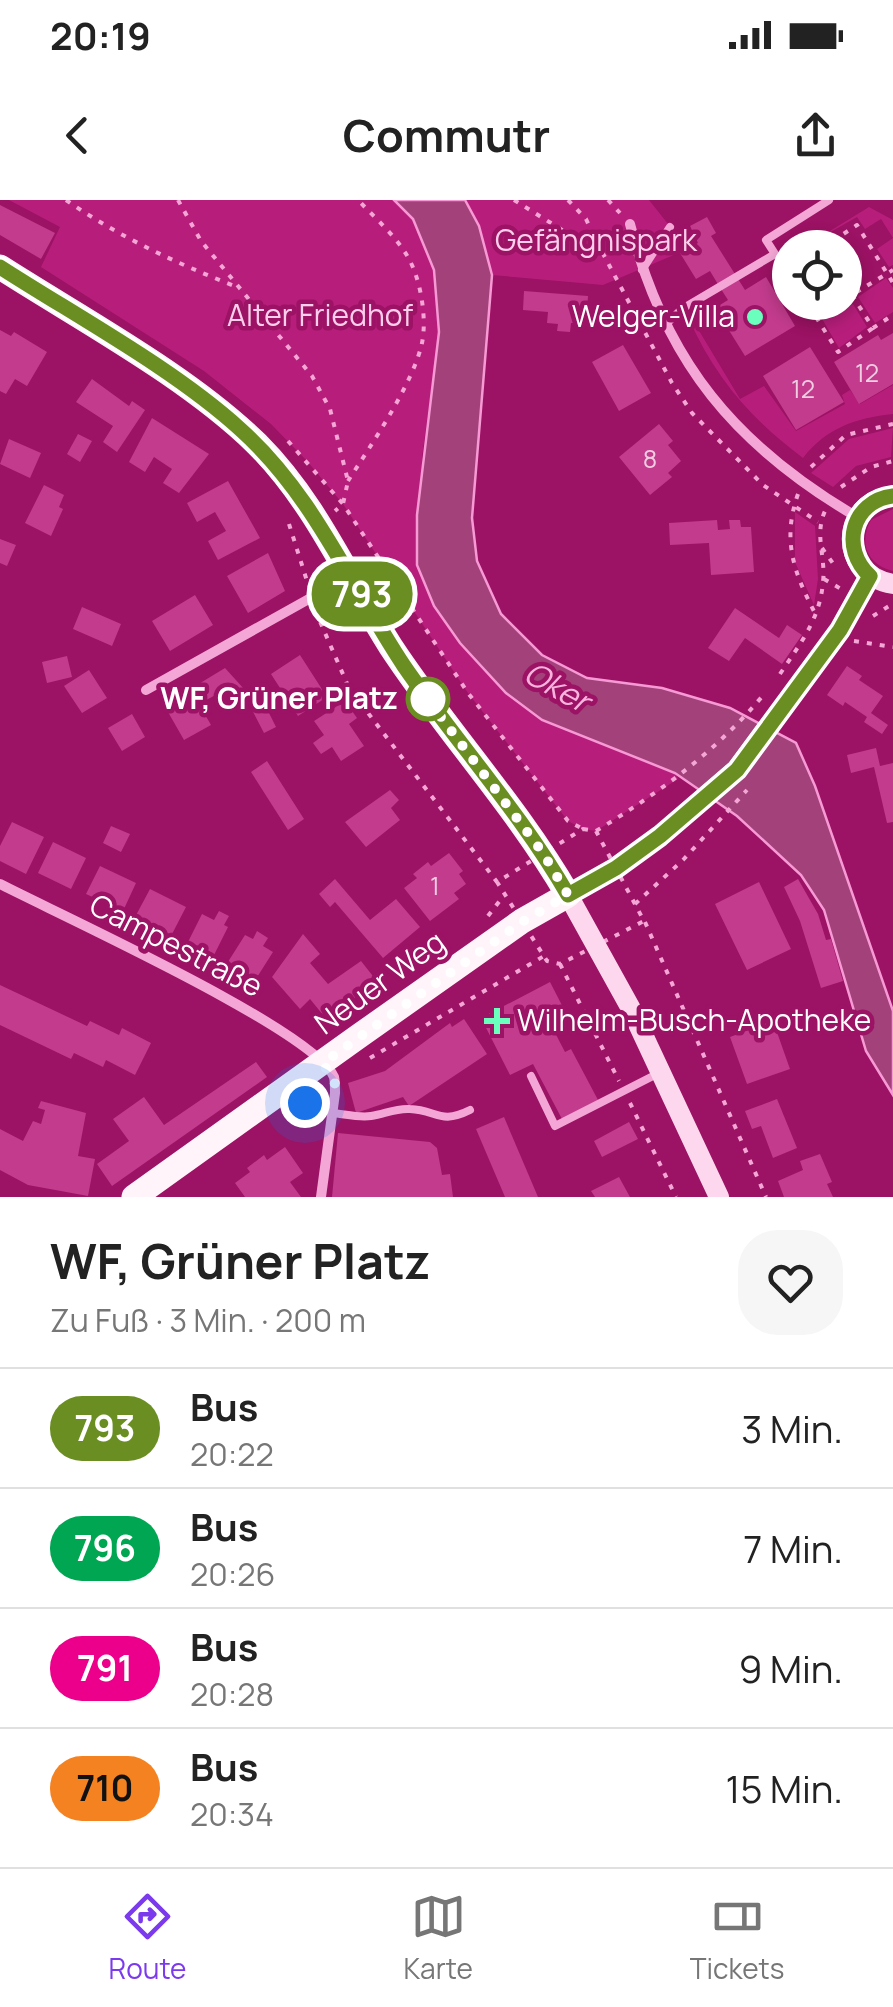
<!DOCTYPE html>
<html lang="de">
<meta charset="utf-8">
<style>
:root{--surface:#fff;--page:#f6f6f6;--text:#222;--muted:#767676;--line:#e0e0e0;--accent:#7c3aed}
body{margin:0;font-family:Manrope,sans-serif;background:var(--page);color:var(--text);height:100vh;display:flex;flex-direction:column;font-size:38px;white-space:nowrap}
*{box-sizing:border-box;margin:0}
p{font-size:32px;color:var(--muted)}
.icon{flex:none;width:55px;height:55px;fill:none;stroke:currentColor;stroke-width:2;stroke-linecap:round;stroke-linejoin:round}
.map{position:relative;height:997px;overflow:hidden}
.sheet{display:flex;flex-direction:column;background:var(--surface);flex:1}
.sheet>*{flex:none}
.badge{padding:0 20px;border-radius:32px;font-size:35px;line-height:65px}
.tools{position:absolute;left:772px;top:30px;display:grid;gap:20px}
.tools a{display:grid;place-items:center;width:90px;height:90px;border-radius:50%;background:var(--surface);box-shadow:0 5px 15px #0003;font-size:50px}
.you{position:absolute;width:50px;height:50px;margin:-25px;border:8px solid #fff;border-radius:50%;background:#1a73e8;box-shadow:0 0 0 15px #1a73e833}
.map>.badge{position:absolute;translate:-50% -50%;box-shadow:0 0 0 5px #fff}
.round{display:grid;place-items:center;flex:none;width:105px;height:105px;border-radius:40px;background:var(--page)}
.summary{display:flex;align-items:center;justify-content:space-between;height:170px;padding:0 50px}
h1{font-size:48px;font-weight:700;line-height:75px}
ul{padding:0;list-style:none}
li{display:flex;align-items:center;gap:30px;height:120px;padding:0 50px;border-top:2px solid var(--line)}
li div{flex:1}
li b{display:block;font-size:38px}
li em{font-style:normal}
li .badge{min-width:110px;font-weight:700;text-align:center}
.status{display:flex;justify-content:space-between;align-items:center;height:70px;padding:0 50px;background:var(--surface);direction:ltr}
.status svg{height:28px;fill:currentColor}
header{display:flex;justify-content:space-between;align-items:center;height:130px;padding:0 50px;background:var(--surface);font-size:45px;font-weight:700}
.tab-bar{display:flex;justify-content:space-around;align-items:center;height:140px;border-top:2px solid var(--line);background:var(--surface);font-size:28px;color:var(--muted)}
.tab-bar a{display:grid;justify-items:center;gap:5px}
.tab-bar .active{color:var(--accent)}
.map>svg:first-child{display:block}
.green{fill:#b71e7b}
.water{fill:#a2417a;stroke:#f799d4;stroke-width:2.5}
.building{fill:#c33b8d}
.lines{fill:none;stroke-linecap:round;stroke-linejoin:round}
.path{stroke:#f4a7d6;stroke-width:4;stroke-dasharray:5 8;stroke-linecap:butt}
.lane{stroke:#f4a7d6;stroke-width:8}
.street{stroke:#f4a7d6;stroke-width:10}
.secondary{stroke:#fdd7ed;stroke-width:20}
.primary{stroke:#fff4fa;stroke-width:25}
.line-casing{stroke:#fff;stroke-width:22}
.line{stroke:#6b8e23;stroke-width:15}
.walk{stroke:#fff;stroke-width:10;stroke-dasharray:0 18}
.poi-dot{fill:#6affbc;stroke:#9c1264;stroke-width:4}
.stop-dot{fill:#fff;stroke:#6b8e23;stroke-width:5}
.labels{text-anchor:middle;stroke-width:9;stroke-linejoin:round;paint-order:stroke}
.number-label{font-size:25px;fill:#f0cee2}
.park-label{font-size:30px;fill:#fecfec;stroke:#9c1264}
.poi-label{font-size:30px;fill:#fff;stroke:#9c1264;text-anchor:end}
.stop-label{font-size:30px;font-weight:bold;fill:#fff;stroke:#9c1264;text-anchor:end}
.street-label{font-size:30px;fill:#fff;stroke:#9c1264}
.water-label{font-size:32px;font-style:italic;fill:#fab3df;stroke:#9c1264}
</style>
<div class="status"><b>20:19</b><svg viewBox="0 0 49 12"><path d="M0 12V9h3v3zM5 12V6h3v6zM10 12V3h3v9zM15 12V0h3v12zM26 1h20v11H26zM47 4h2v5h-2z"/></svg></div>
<header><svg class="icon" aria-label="back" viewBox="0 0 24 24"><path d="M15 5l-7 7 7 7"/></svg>Commutr<svg class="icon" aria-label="share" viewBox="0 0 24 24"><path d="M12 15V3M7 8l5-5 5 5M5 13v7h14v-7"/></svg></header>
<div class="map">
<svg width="893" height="997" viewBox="0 0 893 997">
<rect width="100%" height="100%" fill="#9c1264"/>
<path class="green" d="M9,0H394L413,19L434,70L439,132L422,257L434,406L460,443L506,493L542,520L675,573L678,579L596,631L583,629L568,621L468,493L343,304L307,261L271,224L204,171L41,67L60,27Z
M465,0H649L688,49L603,85L492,75L479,26Z
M869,7L893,20V65L889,67L877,49L893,38L881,19L865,29L857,17L804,47Z
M886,78L893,88V112L875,123L858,97Z
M853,104L867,127L839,148L821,117L835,109L838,113Z
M689,119H692L740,199L764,186L796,231L845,204L842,195L850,190L860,204L893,185V214C856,218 826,228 803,258C752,220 715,178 689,119Z
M893,228L891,257L856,266L833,287L811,273L849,239Z
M893,309V371C868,365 858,344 871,320Z
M795,312L815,326L818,379L814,405L795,362Z"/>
<path class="water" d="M394,0H465L479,26L492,75L472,318L477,361L501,414L542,455L587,478L662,488L730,508L796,543L815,586L893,811V895L866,851L824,710L801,675L737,616L675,573L542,520L506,493L460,443L434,406L417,365V315L439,132L434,70L413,19Z"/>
<path class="building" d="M0,5L55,33L41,59L0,35Z
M707,17L716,33L711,36L745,90L766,77L795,126L745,156L715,108L728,100L719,86L710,71L696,79L680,53L698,43L690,26Z
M524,91L588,96L586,124L571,123L570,132L557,131L558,124L547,123L548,112L523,110Z
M0,130L11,136L14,132L47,152L27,186L15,179L6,194L0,191Z
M893,133V184L859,204L834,162L878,135L881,140Z
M623,145L651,193L619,211L592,162Z
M810,147L844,202L796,230L763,176Z
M92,179L129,206L132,201L145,210L117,252L103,242L113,226L76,202Z
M152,218L209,254L179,293L163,283L172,269L154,257L145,272L129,262Z
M659,224L673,241L668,245L681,261L668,273L672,277L650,295L619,257Z
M78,234L92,241L80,262L67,254Z
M9,239L41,253L30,278L0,264Z
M228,281L260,338L218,360L208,341L226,331L215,312L197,322L187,303Z
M44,285L64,295L59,307L63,309L51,336L25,323Z
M717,320L718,330L730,329L729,320H740L741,327H751L754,372L711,375L709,343L670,345L669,323Z
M0,339L16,345L7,366L0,363Z
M268,353L285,391L248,413L227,376Z
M195,395L213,425L170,451L152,421Z
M82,407L121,424L112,446L73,429Z
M735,408L779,438L787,425L802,435L782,464L745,438L729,461L708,448Z
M300,455L327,497L298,516L271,474Z
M67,456L72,477L47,483L42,462Z
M847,466L862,476L859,480L883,496L871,513L888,525L882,534L864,522L867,517L845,502L843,506L827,495Z
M225,468L254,500L260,495L276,527L264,533L249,504L240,513L221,492L199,504L211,525L184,540L164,505Z
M89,470L107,498L82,513L64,486Z
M345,501L357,518L349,524L364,546L341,561L332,547L321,554L313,543L324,535L314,521Z
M132,514L145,537L122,551L108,528Z
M876,548L880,566L893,563V622L887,623L874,567L851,573L847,555Z
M267,561L304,619L288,630L251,572Z
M390,590L399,600L391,608L400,620L366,647L345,622Z
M12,622L44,637L26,674L0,661V646Z
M111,626L130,634L121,652L103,643Z
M53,642L86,658L71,689L38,673Z
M449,653L463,671L459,674L466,684L454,693L459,699L430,721L404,688L417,678L413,674L428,662L431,666Z
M100,666L136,683L123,711L86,694Z
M335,679L370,720L396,699L420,727L383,758L335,702L330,707L319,694Z
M798,679L818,714L826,740L831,739L843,781L821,788L800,721L784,687Z
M759,682L791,749L747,770L715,704Z
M150,689L186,707L170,738L134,719Z
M219,711L229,716L224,725L228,727L212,759L186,746L202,714L214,720Z
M257,731L268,738L263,746L273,752L254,782L226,765L245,735L253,739Z
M303,734L320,754L310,763L328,784L361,761L376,780L328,821L310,799L300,809L272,777Z
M550,782L568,817L551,825L565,852L571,849L598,900L562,919L533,864L510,875L481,818Z
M0,785L87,826L90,821L119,835L122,828L151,843L135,875L106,860L103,867L74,853L71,859L0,825Z
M464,819L487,854L409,906L403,897L356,913L348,883L385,871L450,823L452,827Z
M773,821L790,869L747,884L730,837Z
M256,862L267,877L112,986L97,964L129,941L113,919L144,897L164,925Z
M777,899L797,948L773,958L761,926L752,929L745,911Z
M41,901L86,913L78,956L95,959L88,996L28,985L0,970V929L23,941L33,921L41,924L45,910L38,908Z
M504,917L538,997H505L476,929Z
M629,922L638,939L602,957L594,941Z
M338,933L430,942L437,948L442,975L450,974L453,997H332Z
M285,947L303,973L290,982L301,997H245L235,983L250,972L247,968L264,955L267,960Z
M820,954L832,982L827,984L833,997H784L778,981L803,970L800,961Z
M619,977L630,997H595L591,991Z"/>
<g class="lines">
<path class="path" d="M66,0C121,38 176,63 237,87
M178,0L201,41L312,176L330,209L348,281L343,304L335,311
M514,0L570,35L600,48L672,183L692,213L763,285L818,322
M568,0L586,19L598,45
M608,0L620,13
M822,48L857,25L893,83
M781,66L790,79
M852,95L873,128L893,115
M845,99L893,70
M806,102L816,117L839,102
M816,117L838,152L873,128
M288,241L343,304L468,493L568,621L583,629
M811,267L846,235L893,224
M348,281C371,245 413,184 422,143C427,119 421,81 409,59C397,37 376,19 358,0
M841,287L871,267L893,261
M798,294C781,342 795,375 817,417
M289,324L307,381
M822,348L837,369
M824,379L841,389
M315,410L349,488L497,682
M873,416L889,406
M854,441L893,447
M780,474C800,444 820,419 823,382C826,357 814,335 825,311
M583,629L596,631L644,721L560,764L547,761L497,682Z
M596,631C660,592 716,552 765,493
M635,704L683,660L747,590
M488,716L505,694
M645,722L766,997
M560,764L619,881
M370,858L544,756
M630,903L676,997"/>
<path class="lane" d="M642,70L670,27
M665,125L682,109L775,54L766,40L829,0
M531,876L555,926L657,874
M332,913C344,914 359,918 371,916C385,914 395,908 410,909C437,910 440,925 470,910"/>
<path class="street" d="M630,24C665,162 736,246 857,317
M146,490L350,376
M0,684C58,714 314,830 334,877C335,881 335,888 335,893L321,997"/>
<path class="secondary" d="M893,296C838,302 838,375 893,384
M719,997L630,807L568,695L616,668L660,636L737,569L840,430L870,376"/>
<path class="primary" d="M0,67C81,119 189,177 257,244C316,303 347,378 391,447C447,532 517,607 568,695L522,721L359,836L134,997"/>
</g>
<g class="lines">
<g class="line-casing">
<path id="line" d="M0,67C76,116 174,169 240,229C314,295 350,385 404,466C457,543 521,613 568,695L616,668L660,636L737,570L840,430L870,376C840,349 851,301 893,296"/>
</g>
<use href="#line" class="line"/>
<path class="walk" d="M305,903L335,884L323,863L522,722L568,695L543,653L423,493L428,499"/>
</g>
<g class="poi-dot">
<circle cx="755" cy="117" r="10"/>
<path d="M492 806h10v10h10v10h-10v10h-10v-10h-10v-10h10z"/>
</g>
<circle class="stop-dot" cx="428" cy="499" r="20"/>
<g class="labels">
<g class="number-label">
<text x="867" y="182">12</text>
<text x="803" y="198">12</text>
<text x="650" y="268">8</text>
<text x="435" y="695">1</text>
</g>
<g class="park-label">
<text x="596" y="51">Gefängnispark</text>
<text x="320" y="126">Alter Friedhof</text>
</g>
<g class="poi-label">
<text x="735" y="127">Welger-Villa</text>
<text x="517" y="831" text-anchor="start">Wilhelm-Busch-Apotheke</text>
</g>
<g class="stop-label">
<text x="398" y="509">WF, Grüner Platz</text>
</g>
<g class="street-label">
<text transform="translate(176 746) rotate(27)" y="10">Campestraße</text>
<text transform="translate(380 783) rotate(-36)" y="10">Neuer Weg</text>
</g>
<g class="water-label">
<text transform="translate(557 487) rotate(29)" y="11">Oker</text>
</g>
</g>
</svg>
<div class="tools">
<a><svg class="icon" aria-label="locate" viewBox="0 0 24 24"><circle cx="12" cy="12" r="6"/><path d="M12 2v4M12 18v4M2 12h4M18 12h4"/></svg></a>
</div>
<div class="you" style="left:305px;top:903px"></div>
<b class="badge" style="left:362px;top:394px;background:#6b8e23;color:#fff">793</b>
</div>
<section class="sheet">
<div class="summary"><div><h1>WF, Grüner Platz</h1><p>Zu Fuß · 3 Min. · 200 m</p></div><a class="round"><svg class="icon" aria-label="heart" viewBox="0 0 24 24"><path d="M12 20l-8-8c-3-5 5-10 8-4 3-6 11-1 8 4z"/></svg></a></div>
<ul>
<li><span class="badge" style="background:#6b8e23;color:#fff">793</span><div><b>Bus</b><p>20:22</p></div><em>3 Min.</em></li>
<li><span class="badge" style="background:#00a651;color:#fff">796</span><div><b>Bus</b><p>20:26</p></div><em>7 Min.</em></li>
<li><span class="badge" style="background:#ec008b;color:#fff">791</span><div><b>Bus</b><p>20:28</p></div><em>9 Min.</em></li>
<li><span class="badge" style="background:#f58220;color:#111">710</span><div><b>Bus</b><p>20:34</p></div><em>15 Min.</em></li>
</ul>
</section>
<nav class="tab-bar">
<a class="active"><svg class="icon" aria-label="directions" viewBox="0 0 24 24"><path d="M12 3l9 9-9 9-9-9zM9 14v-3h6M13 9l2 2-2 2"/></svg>Route</a>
<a><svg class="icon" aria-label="map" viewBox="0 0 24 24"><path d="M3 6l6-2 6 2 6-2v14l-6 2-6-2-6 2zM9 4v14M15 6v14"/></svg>Karte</a>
<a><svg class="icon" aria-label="tickets" viewBox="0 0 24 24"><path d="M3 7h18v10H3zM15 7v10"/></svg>Tickets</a>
</nav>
